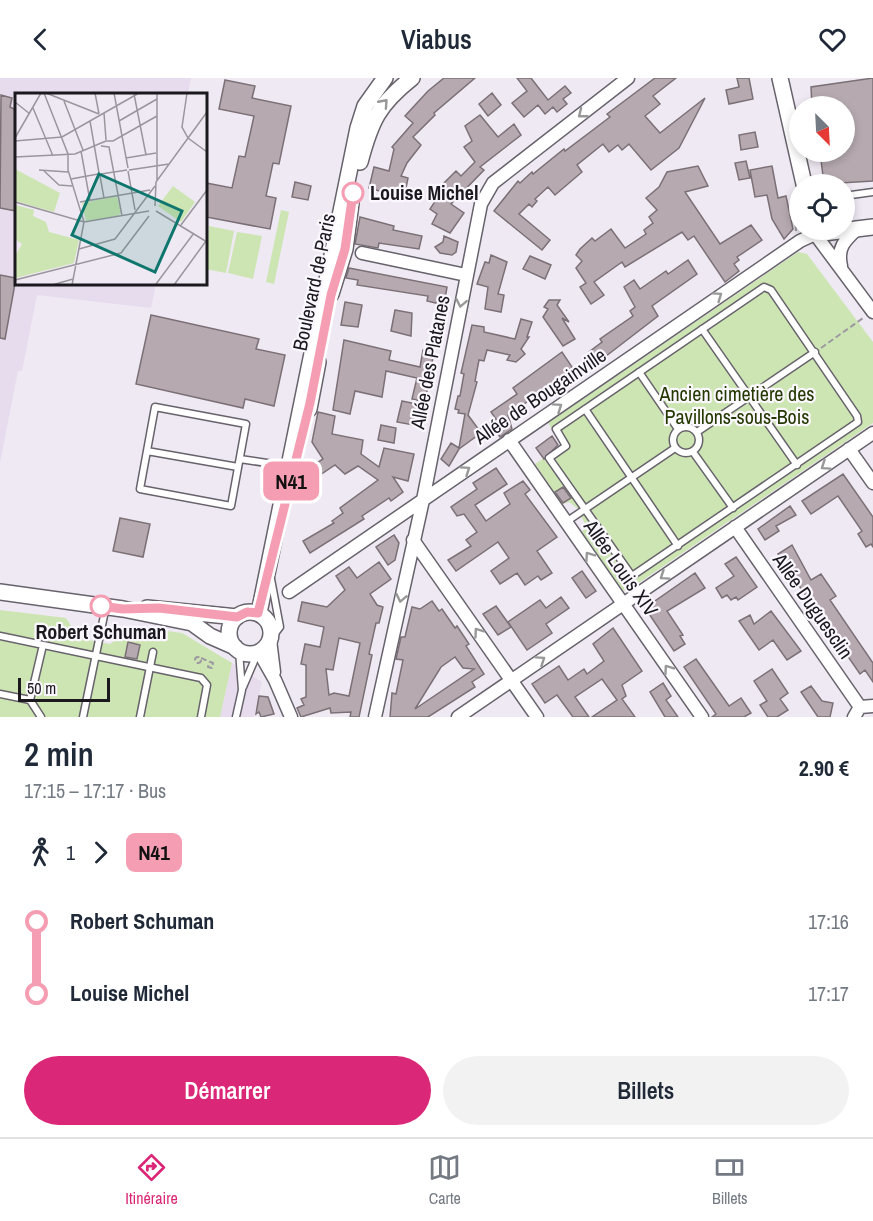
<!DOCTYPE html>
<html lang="fr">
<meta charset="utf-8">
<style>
:root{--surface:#fff;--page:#f2f2f3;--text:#1f2937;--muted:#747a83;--line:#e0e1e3;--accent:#db2777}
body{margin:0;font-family:"Archivo Narrow",sans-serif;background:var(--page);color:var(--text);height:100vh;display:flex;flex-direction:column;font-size:22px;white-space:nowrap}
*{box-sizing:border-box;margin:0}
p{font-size:20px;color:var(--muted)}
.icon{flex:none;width:33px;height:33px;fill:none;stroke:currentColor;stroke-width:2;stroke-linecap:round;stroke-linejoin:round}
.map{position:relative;height:639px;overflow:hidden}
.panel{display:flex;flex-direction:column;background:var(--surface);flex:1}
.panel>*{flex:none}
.badge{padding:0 12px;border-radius:9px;font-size:21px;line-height:39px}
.needle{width:39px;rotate:156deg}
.buttons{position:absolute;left:789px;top:18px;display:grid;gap:12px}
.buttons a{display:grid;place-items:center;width:66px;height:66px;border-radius:50%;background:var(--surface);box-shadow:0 3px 9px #0003;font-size:30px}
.scale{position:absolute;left:18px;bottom:15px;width:92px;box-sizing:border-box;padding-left:6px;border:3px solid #1b191d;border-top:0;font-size:16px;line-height:21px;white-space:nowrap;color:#1b191d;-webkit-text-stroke:4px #fbf7fe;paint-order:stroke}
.map>.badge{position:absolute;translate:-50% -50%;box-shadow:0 0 0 3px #fff}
.legs{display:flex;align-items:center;gap:9px;height:66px;padding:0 24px;font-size:20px}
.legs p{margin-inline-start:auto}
.headline{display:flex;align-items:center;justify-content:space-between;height:102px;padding:0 24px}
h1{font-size:33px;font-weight:600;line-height:45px}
.cta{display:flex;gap:12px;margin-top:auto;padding:12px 24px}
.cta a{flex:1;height:69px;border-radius:36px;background:var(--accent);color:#fff;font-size:24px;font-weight:600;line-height:69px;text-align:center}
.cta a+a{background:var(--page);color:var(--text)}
ul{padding:0 24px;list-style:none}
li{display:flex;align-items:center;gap:21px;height:72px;font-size:22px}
li i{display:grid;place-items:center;width:9px;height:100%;margin:0 8px;background:currentColor}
li i::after{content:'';width:15px;height:15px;margin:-8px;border:4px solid;border-radius:50%;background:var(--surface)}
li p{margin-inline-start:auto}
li:first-child i{background:linear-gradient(#0000 50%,currentColor 0)}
li:last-child i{background:linear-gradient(currentColor 50%,#0000 0)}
header{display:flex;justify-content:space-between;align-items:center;height:78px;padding:0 24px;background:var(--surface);font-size:27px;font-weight:600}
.menu{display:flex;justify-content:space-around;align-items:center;height:84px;border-top:2px solid var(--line);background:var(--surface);font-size:16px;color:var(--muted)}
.menu a{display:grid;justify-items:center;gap:3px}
.menu .on{color:var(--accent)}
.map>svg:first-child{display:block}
.built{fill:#e7dcee}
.green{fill:#cce5b2}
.building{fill:#b6aab0;stroke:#7b7076;stroke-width:1.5;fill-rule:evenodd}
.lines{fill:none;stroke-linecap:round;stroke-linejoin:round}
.service-casing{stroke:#67626b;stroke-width:9}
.minor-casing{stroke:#67626b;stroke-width:15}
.tertiary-casing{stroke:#67626b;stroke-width:18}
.path{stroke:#9e99a1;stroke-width:2;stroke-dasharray:6 3;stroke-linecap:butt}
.service{stroke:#fff;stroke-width:6}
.minor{stroke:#fff;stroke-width:12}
.tertiary{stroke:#fff;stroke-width:15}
.oneway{stroke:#989899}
.line-1-casing{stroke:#fff;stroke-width:14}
.line-1{stroke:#f59eb3;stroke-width:9}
.stop-1-dot{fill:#fff;stroke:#f59eb3;stroke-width:3}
.labels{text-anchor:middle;stroke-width:4.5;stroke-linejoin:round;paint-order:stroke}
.stop-label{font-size:20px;font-weight:bold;fill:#1b191d;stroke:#fbf7fe;text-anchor:start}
.street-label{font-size:20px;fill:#1b191d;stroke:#fbf7fe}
.park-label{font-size:20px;fill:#243900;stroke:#fbf7fe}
.inset-road{fill:none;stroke:#9a969d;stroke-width:1.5}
.view{fill:#0f766e;fill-opacity:0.15;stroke:#0f766e;stroke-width:3}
.inset-edge{fill:none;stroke:#1b191d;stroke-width:3}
</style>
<header><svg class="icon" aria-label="back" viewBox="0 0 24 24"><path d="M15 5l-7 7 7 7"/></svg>Viabus<svg class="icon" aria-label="heart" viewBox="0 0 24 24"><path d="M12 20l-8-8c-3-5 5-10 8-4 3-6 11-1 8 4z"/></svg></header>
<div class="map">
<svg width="873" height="639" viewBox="0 0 873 639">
<rect width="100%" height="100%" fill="#efe9f3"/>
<path class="built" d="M0,0H191L188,16H16V206H156L151,230L37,217L22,293H18L0,385Z
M232,585L262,604L254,639H220Z"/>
<path class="green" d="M281,132L289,134L274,206L266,204Z
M209,148L234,153L226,195L206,191Z
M237,154L262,158L253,201L228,195Z
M798,174L807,176L873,264V345L627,513L622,512L582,454L586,448L577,430L569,424L562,426L535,386L563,368L548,345Z
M0,532L66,540L72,549L82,551L88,562L110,566L120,559L130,561L137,555L138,549L182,555L232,585L220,639H0Z"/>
<path class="building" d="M444,0H475L434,35L435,37L413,59L421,67L407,85L401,98L408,100L404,120L369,110L374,89L389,93L394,71L392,69L413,45L405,38L428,13Z
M517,0H531L548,22L565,8L571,15L563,21L567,26L557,34L553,29L545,36L538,27L524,39L512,25L527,13Z
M655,0H676L653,18L660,26L645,38L660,55L705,20L679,70L651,92L629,66L622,72L618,67L609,74L603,66L577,87L582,94L555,117L548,109L535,121L537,123L532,129L529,126L519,136L550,162L542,172L494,133L518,103L520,105L532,94L533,96L564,71L565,73L610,39L607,36Z
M737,0H749L753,21L729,26L726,12L739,9Z
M873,0V103L824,106L820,74H844V28H812L811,9Z
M225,2L255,8L252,20L291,28L279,86L273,85L266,118L276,120L270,151L206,139V105L232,110L239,78L245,79L254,38L219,31Z
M492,15L501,27L488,38L479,26Z
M1,17L12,20L10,29L16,32V133L0,130Z
M480,37L498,59L514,46L521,57L480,89L484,92L451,126L464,135L450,155L432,146L437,136L430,131L444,110L441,108L456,93L461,98L475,84L464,69L472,63L465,48Z
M755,54L758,69L741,72L739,57Z
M746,83L750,100L739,102L735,85Z
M698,88L708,108L685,114L720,166L751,147L762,162L737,179L739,182L734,186L739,193L725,204L694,158L688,162L682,154L625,189L622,184L594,204L604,217L591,226L580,209L586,205L576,190L582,183L576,177L580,171L592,160L595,163L611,151L625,170L646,156L644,152L653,145L649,139L657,132L646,120L659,109L667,94Z
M772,88L778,120L786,118L793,151L784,161L772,141L767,117L755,119L750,92Z
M295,104L311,108L308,122L292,119Z
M360,139L394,148L393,152L422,158L419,171L379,165L378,170L355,166Z
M444,158L458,164L456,174L452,177L440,175L435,169L443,164Z
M491,177L507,184L498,216L504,217L501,234L485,231L488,209L477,206L485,184L489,185Z
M530,178L551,187L545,201L523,191Z
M688,182L697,196L652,228L658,238L597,285L589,274L602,264L600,261L633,238L630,233L635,229L624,209L634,202L640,211L666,193L668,196Z
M349,190L447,209L444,227L427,223L428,218L357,207L358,202L346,200Z
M0,197L16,200L5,261L0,260Z
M549,222H560L557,227L569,244L562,240L575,261L563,268L543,239L548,231L544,229Z
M345,224L362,227L358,249L341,247Z
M395,232L412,235L411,258L391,253Z
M151,237L259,261L256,271L285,277L274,328L245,321L243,330L136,306Z
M521,241L532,244L527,259H529L521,271L525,276L516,284L507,282L510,277L487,272L484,283L479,282L475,303L477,304L468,337L479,352L496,341L491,334L517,316L513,310L562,274L574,292L508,337L512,351L500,359L496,353L485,361L481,355L459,371L449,388L441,381L451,365L459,370L465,336L458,335L459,332L455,331L458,318H460L464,296L461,295L472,247L484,249V254L515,261Z
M344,262L391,273L389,282L420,289L423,272L434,274L425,324L412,321L417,300L386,293L382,319L355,313L350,336L333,332Z
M402,323L417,326L413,347L397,344Z
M318,334L335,338L332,356L363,362L361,376L379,389L384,370L414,376L408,403L393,399L403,414L391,423L389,420L362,438L364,441L310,475L303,463L334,445L332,443L343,435L340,430L378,402L358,388L345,396L335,387L308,405L304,400L306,392L323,381L312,364Z
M381,347L396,350L394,365L378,362Z
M552,358L558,367L544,381L536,370Z
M496,390L507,406L475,427L486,443L510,426L504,415L523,403L530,412L525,416L557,459L537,473L552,495L541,502L538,498L525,507L517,495L500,506L491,493L509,480L498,464L456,493L448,482L471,468L466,462L477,454L464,436L457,438L451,429L477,411L473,405Z
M843,396L873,439V469L871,466L866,469L858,456L862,453L838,418L811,436L802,423Z
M563,409L571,420L563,425L555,414Z
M790,428L796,437L776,448L779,453L765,462L758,451Z
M120,440L150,446L143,479L113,473Z
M394,457L399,465L395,482L388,487L376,469Z
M792,467L811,502L821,496L836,518L830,522L873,585V604L865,592L860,596L800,509L790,499L778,476Z
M736,479L757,509L738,522L736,519L731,522L727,517L722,520L716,510L734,498L725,486Z
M379,484L391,501L370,516L377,527L383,529L379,545H376L369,576L372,577L359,639H350L351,634L331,635L330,630L301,639L297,630L304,627L301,621L306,619V587L301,586L305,566L320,569L324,549L298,543L302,524L327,529L345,512L336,498L349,489L357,500ZM339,560L360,565L349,618L334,615L329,617L326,591L333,592Z
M582,493L596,513L586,520L572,500Z
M695,495L705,510L667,533L683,557L680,558L685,566L674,573L645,530Z
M561,519L569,530L546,546L552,555L527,572L508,544L540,522L546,530Z
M432,523L439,533L442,531L455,550L457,548L469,566L466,568L484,596L472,604L475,609L428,639H390L392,615L396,616L403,582L396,581L401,559H405L412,529L420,531ZM455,579L463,590L474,591L415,631L441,589Z
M496,528L511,549L498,557L483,536Z
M771,533L801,573L787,582L773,562L759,572L739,543L750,537L754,546Z
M613,550L642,593L622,607L626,618L622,621L635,639H592L617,622L602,601L575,619L589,639H573L557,617L545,625L532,606L559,588L568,602L584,591L587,596L604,583L593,566Z
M128,564L140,567L137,581L125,579Z
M696,581L729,628L741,620L751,635L744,639H712L716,636L684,589Z
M772,591L788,615L780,621L788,632L777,639H768L760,627L767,623L754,603Z
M663,605L671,618L666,622L678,639H665L650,614Z
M811,608L822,623L833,625L830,639H818L801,614Z
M259,618L268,619L274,636L261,639L259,634L256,636Z"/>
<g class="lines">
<g class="service-casing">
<path id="service" d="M844,118L873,114
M764,209L771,212L857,338L858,344L632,498L549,380L566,368L556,351Z
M702,251L797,387
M639,294L678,351
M155,329L246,346L231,428L140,411Z
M585,331L678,468
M673 362a13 13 0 1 1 26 0a13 13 0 1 1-26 0Z
M697,354L815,274
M147,373L238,389
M693,374L733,430
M240,381L287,388
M566,444L675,370
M0,558L201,600L207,607L201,639
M270,562L280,549L271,501
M243,609L258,574
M0,616L30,622
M41,639L30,622L43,567
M83,639L106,528
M140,639L153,574
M236,639L242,612L239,573"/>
</g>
<g class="minor-casing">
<path id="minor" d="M362,175L466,197
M841,188C837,170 844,163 857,151
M509,362L702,639
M849,371L873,405
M735,449L860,629
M413,462L537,639
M289,514L800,163L815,156L873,234
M270,562L274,594
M259,574L275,602L291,639
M375,639L423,422L481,126L493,105L628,0
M458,639L873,355
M854,639L860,629L873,628"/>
</g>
<g class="tertiary-casing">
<path id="tertiary" d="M780,0L804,106
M360,84C371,43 378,27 412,0
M814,152L815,156L873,149
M331,216L345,171L351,125
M309,331L318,284
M0,514L123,531L192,545L210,558L235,569
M147,530L237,539
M229 555a21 21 0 1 1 42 0a21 21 0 1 1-42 0Z
M259,535L358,50L365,28L385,0"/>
</g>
<path class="path" d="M796,153L795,140L800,138
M821,270L863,240
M195 582a3 3 0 1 1 6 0a3 3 0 1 1-6 0Z
M201,580L213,585L212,590L208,589L209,584"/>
<use href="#service" class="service"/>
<use href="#minor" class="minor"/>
<use href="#tertiary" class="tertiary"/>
</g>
<defs><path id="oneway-chevron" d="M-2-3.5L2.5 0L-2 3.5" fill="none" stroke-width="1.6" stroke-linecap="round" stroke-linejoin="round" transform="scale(1.5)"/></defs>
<g class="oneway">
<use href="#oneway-chevron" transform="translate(384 25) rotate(-48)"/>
<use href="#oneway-chevron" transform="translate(582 36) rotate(142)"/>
<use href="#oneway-chevron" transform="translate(718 218) rotate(-35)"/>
<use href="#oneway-chevron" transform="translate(461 225) rotate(101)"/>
<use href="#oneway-chevron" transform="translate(558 329) rotate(-34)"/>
<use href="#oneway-chevron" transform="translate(825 388) rotate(146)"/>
<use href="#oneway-chevron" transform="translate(466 392) rotate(-34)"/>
<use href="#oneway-chevron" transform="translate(589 478) rotate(-125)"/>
<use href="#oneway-chevron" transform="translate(664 498) rotate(146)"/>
<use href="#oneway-chevron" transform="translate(401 520) rotate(102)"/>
<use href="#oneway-chevron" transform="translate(478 554) rotate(-126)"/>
<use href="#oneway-chevron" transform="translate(541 582) rotate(-34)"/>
<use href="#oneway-chevron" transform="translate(668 591) rotate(-125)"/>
</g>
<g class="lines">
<g class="line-1-casing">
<path id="line-1" d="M101,528L123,531L159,530L237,539L247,534L258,535L310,325L331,217L345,171L353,115"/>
</g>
<use href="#line-1" class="line-1"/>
</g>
<g class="stop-1-dot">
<circle cx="353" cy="115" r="10"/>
<circle cx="101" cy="528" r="10"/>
</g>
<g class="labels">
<g class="stop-label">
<text x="370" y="122">Louise Michel</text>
<text x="101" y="561" text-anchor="middle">Robert Schuman</text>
</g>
<g class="street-label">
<text transform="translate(314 204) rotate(-78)" y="7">Boulevard de Paris</text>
<text transform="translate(430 284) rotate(-79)" y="7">Allée des Platanes</text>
<text transform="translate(540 318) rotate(-34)" y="7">Allée de Bougainville</text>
<text transform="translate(621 490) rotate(55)" y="7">Allée Louis XIV</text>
<text transform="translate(813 528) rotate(55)" y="7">Allée Duguesclin</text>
</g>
<g class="park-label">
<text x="737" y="323">Ancien cimetière des<tspan x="737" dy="23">Pavillons-sous-Bois</tspan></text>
</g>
</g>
<g transform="translate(15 15)">
<rect width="192" height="192" fill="#efe9f3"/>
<path d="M0,76L45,100L39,119L0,108ZM158,93L180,109L166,129L143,113ZM102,103L106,119L103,123L71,128L67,110ZM1,112L19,117L18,123L31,129L34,139L64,147L59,170L0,185V163L7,151L0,146Z" fill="#cce5b2"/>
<path class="inset-road" d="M29,0L53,61V77L69,129L57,192M31,0L84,21M80,0L84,21M99,0L113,75M172,0L167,34L173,45L192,59M119,1L131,62M49,8L68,57M0,9L15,21M18,15L38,63M89,20L91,47M75,28L84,80M104,28L142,6M0,45L26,0M0,48L47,44L124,0M91,48H98L142,23M86,53L94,54L107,123M66,58L75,108M0,64L60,61L91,48M111,65L141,60M24,77L53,79M28,77L44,92L57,93M114,77L154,71M113,78L120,117M86,81L112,77M85,83L89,105M56,86L83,81M142,87V0M0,109L69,129L134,118M65,109L135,97M140,113L141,89L192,19M141,118L192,149M166,132L192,97M64,156L100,146L140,93M0,187L106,160L134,123M141,191L179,140M37,192L58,186M159,192L191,148"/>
<path class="view" d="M84,81L167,118L140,179L57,142Z"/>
<rect width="192" height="192" class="inset-edge"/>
</g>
</svg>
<div class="buttons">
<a><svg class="needle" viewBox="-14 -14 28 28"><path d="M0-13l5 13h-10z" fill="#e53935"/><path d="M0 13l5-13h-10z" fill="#747a83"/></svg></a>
<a><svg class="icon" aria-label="locate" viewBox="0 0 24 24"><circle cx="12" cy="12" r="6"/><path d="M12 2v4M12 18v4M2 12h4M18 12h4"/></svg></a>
</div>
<div class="scale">50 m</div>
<b class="badge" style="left:291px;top:403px;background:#f59eb3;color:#111">N41</b>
</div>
<section class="panel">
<div class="headline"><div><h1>2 min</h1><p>17:15 – 17:17 · Bus</p></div><b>2.90 €</b></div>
<div class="legs"><svg class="icon" aria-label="walk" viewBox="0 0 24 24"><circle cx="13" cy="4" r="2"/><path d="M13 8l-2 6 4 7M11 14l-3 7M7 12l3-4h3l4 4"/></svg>1<svg class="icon" aria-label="forward" viewBox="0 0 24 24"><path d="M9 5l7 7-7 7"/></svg><b class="badge" style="background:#f59eb3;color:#111">N41</b></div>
<ul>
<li><i style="color:#f59eb3"></i><b>Robert Schuman</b><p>17:16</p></li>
<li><i style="color:#f59eb3"></i><b>Louise Michel</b><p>17:17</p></li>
</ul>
<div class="cta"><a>Démarrer</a><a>Billets</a></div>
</section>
<nav class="menu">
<a class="on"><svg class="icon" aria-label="directions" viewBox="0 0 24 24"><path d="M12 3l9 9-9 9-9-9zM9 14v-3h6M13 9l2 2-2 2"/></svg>Itinéraire</a>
<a><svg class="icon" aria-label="map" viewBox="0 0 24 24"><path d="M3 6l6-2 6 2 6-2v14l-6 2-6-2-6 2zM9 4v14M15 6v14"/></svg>Carte</a>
<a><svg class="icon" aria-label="tickets" viewBox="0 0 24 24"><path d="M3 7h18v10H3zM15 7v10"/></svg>Billets</a>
</nav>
